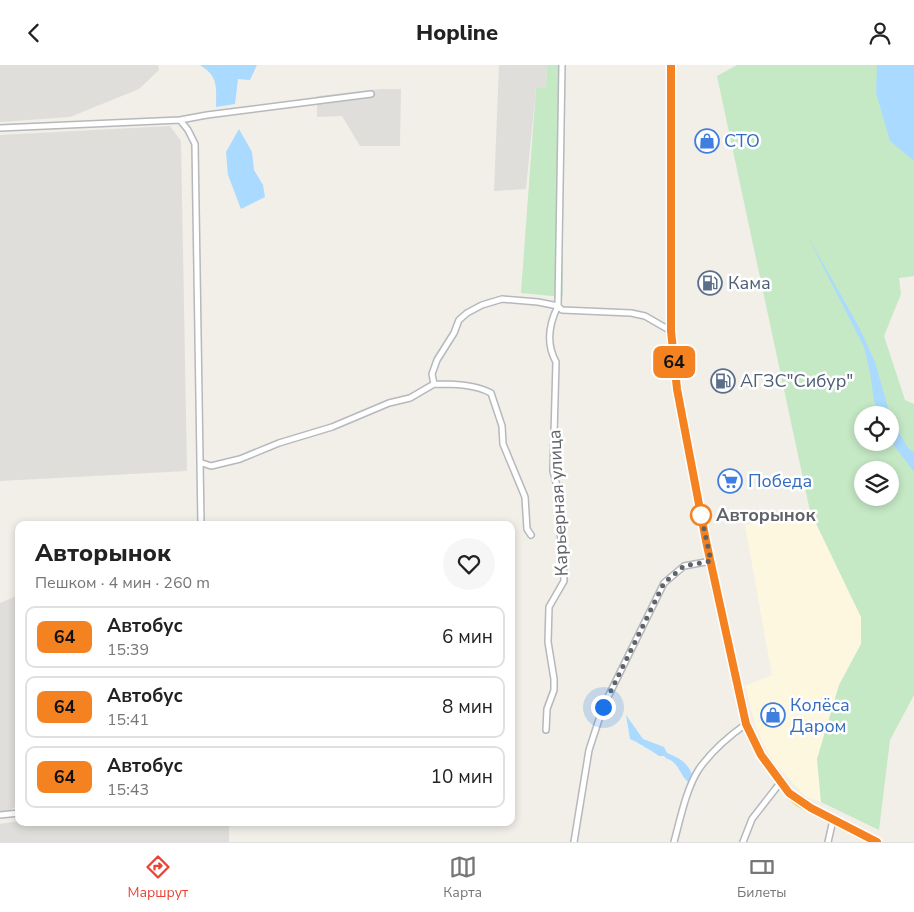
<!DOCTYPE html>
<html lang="ru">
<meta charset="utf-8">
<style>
:root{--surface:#fff;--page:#f6f6f6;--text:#222;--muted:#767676;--line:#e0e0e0;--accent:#ea4335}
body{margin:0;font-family:"Nunito Sans",sans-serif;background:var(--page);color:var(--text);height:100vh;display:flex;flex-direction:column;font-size:19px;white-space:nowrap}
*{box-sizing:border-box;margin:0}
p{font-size:16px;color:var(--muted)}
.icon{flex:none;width:28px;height:28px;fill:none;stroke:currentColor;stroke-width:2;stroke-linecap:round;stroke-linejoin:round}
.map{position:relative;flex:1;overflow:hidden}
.drawer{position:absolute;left:15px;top:456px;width:500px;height:305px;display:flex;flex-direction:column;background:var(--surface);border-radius:10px;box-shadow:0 2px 8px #0003}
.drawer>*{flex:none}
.badge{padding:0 10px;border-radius:8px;font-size:18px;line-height:32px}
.buttons{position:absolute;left:854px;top:341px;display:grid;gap:10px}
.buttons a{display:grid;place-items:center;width:45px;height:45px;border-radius:50%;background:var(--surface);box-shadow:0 2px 8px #0003;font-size:25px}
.you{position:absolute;width:25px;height:25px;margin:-12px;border:4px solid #fff;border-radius:50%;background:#1a73e8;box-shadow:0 0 0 8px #1a73e833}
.map>.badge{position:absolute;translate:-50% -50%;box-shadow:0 0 0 2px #fff}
.round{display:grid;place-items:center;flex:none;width:52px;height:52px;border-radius:26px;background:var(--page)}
.summary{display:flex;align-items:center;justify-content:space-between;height:85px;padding:0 20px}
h1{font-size:24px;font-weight:800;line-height:38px}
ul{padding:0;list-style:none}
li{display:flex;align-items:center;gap:15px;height:62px;margin:0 10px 8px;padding:0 10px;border:2px solid var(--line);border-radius:10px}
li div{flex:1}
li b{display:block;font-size:19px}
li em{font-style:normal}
li .badge{min-width:55px;font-weight:700;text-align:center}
header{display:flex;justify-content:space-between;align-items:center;height:65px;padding:0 20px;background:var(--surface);font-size:22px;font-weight:800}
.menu{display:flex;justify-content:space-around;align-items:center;height:70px;border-top:1px solid var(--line);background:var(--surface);font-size:14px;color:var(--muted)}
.menu a{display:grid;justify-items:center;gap:2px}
.menu .on{color:var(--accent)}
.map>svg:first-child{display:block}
.commercial{fill:#fef7e0}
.industrial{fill:#e0deda}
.green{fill:#c5e8c5;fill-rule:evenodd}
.water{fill:#aadaff}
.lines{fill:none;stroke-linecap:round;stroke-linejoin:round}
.street-casing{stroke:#b5b8bc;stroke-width:8}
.primary-casing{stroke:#f2c960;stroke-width:10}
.street{stroke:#fff;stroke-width:5}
.primary{stroke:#fff2af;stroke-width:8}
.line-casing{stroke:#fff;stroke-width:11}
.line{stroke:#f58220;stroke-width:8}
.walk{stroke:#5f6368;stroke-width:5;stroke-dasharray:0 9}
.stop-dot{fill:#fff;stroke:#f58220;stroke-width:2.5}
.labels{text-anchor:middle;stroke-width:5;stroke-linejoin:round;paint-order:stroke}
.shop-label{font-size:18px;fill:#366cbe;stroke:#fff;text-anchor:start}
.service-label{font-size:18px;fill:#4e5e75;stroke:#fff;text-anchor:start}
.street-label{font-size:18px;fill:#5f6368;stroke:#fff}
.stop-label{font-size:18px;font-weight:bold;fill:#5f6368;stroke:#fff;text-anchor:start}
</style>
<header><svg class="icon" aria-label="back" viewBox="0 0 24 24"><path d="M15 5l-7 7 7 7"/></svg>Hopline<svg class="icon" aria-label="person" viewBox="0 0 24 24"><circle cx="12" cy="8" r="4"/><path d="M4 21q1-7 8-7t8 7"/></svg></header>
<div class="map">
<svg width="914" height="777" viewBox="0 0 914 777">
<rect width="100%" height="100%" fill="#f1efe8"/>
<path class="commercial" d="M810,446L861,552V579L839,620L817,694L821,737L805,731L776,700L764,681L756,663L745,621L772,610L745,460Z"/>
<path class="industrial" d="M0,0H158L159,5L139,24L70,52L0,57Z
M499,0H547L546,23H536L526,124L494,126Z
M380,24H401L400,81H360L342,51L317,52V31Z
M170,61L181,76L187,406L0,416V70Z
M19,530V725L15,742L6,747H0V538Z
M19,756L229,758V777H0V759Z"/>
<path class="green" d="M547,0H561L563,232L521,228L536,23H546Z
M737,0H914V211L899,213L901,229L884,271L905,335L914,339V630L890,675L879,765L821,737L817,694L839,620L861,579V552L810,446L717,11ZM862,350H890V378H862ZM862,405H890V432H862Z"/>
<path class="water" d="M200,0H257L250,15L238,14L235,39L216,42C216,22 219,12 200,0Z
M877,0H914V96L890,76L876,28Z
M239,64L252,87L254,105L263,120L265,132L241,144L228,110L226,87Z
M807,170L860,264L875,297L890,350H879L874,336L870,307L864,282Z
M890,351L908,383L914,387V407L890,375Z
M626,650L643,674L664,682L667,688C681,694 689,698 693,713L689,718C681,711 680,703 674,698C671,694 667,695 664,691H659C654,687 637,677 630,674Z"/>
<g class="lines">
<g class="street-casing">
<path id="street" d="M180,55L207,50L371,29
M0,63L180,55L188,65L195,79L201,460
M434,319C453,319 474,319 491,328L502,361L503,379L525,432L527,464L531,470
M202,398L211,401L240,394L279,378L332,362L389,338L410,333L434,319L432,309L437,295L454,268L459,255L467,248L482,240L502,234L538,237L558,241L562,245L631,248L645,251L671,266
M546,665L547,644L554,625V614L548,577L549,542L564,516L563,485L559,463V429L553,406L556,297C546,279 549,259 558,241L562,0
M0,750L19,748
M574,777L589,685L603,642L664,518L684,501L711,496
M674,777C680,755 686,724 699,704C711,687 729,671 746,659
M743,777L752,754L780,718
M828,777L833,755"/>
</g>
<g class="primary-casing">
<path id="primary" d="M671,0V266L677,324L706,476L746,659L761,690L789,728L798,736L833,755L877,777"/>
</g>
<use href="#street" class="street"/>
<use href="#primary" class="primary"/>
</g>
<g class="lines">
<g class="line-casing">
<path id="line" d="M671,0V266L677,324L706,476L746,659L761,690L789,728L811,743L877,777"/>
</g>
<use href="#line" class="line"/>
<path class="walk" d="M603,642L664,518L684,501L711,496L701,450"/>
</g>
<defs>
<g id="shop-ring" transform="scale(1.25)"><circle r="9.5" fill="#fff" stroke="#3f7fe0" stroke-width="1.5"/><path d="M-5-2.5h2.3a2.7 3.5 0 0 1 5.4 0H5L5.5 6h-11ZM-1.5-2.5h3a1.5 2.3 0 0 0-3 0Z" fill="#3f7fe0"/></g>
<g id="fuel-ring" transform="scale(1.25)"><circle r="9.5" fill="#fff" stroke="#5c6f8a" stroke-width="1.5"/><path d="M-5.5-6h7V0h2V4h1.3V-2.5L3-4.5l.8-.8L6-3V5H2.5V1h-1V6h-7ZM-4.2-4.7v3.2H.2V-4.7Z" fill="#5c6f8a"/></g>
<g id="supermarket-ring" transform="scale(1.25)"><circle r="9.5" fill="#fff" stroke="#3f7fe0" stroke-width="1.5"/><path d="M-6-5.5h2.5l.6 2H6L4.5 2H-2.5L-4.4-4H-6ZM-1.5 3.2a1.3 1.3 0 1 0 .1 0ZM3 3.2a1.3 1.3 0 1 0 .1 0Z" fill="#3f7fe0"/></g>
</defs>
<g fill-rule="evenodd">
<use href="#shop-ring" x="707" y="76"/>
<use href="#fuel-ring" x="710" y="218"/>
<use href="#fuel-ring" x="723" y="316"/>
<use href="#supermarket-ring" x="730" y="416"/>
<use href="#shop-ring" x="773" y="650"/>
</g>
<circle class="stop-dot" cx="701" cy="450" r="10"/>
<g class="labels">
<g class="shop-label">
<text x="724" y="82">СТО</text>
<text x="748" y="422">Победа</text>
<text x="790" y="646">Колёса<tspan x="790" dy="21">Даром</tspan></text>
</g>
<g class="service-label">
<text x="728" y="224">Кама</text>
<text x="740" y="322">АГЗС"Сибур"</text>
</g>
<g class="street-label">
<text transform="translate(558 438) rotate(-93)" y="6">Карьерная улица</text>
</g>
<g class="stop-label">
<text x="716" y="456">Авторынок</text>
</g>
</g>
</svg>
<div class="buttons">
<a><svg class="icon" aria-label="locate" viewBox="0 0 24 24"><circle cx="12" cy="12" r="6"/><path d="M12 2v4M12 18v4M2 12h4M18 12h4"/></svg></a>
<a><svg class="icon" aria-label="layers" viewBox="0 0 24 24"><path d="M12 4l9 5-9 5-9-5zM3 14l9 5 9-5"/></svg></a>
</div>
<div class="you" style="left:603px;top:642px"></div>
<b class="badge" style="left:674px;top:297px;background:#f58220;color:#111">64</b>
<section class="drawer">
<div class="summary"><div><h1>Авторынок</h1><p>Пешком · 4 мин · 260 m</p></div><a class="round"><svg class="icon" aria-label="heart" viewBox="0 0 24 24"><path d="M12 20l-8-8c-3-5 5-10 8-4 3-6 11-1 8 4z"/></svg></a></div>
<ul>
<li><span class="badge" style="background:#f58220;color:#111">64</span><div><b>Автобус</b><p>15:39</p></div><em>6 мин</em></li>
<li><span class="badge" style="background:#f58220;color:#111">64</span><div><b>Автобус</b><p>15:41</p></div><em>8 мин</em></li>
<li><span class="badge" style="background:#f58220;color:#111">64</span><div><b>Автобус</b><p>15:43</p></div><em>10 мин</em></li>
</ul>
</section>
</div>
<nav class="menu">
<a class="on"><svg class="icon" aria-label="directions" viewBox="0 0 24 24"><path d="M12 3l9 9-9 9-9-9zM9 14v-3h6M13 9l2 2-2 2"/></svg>Маршрут</a>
<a><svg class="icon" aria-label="map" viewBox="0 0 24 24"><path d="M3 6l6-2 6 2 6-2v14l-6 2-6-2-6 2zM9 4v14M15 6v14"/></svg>Карта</a>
<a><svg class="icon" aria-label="tickets" viewBox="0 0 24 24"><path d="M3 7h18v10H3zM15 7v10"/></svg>Билеты</a>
</nav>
